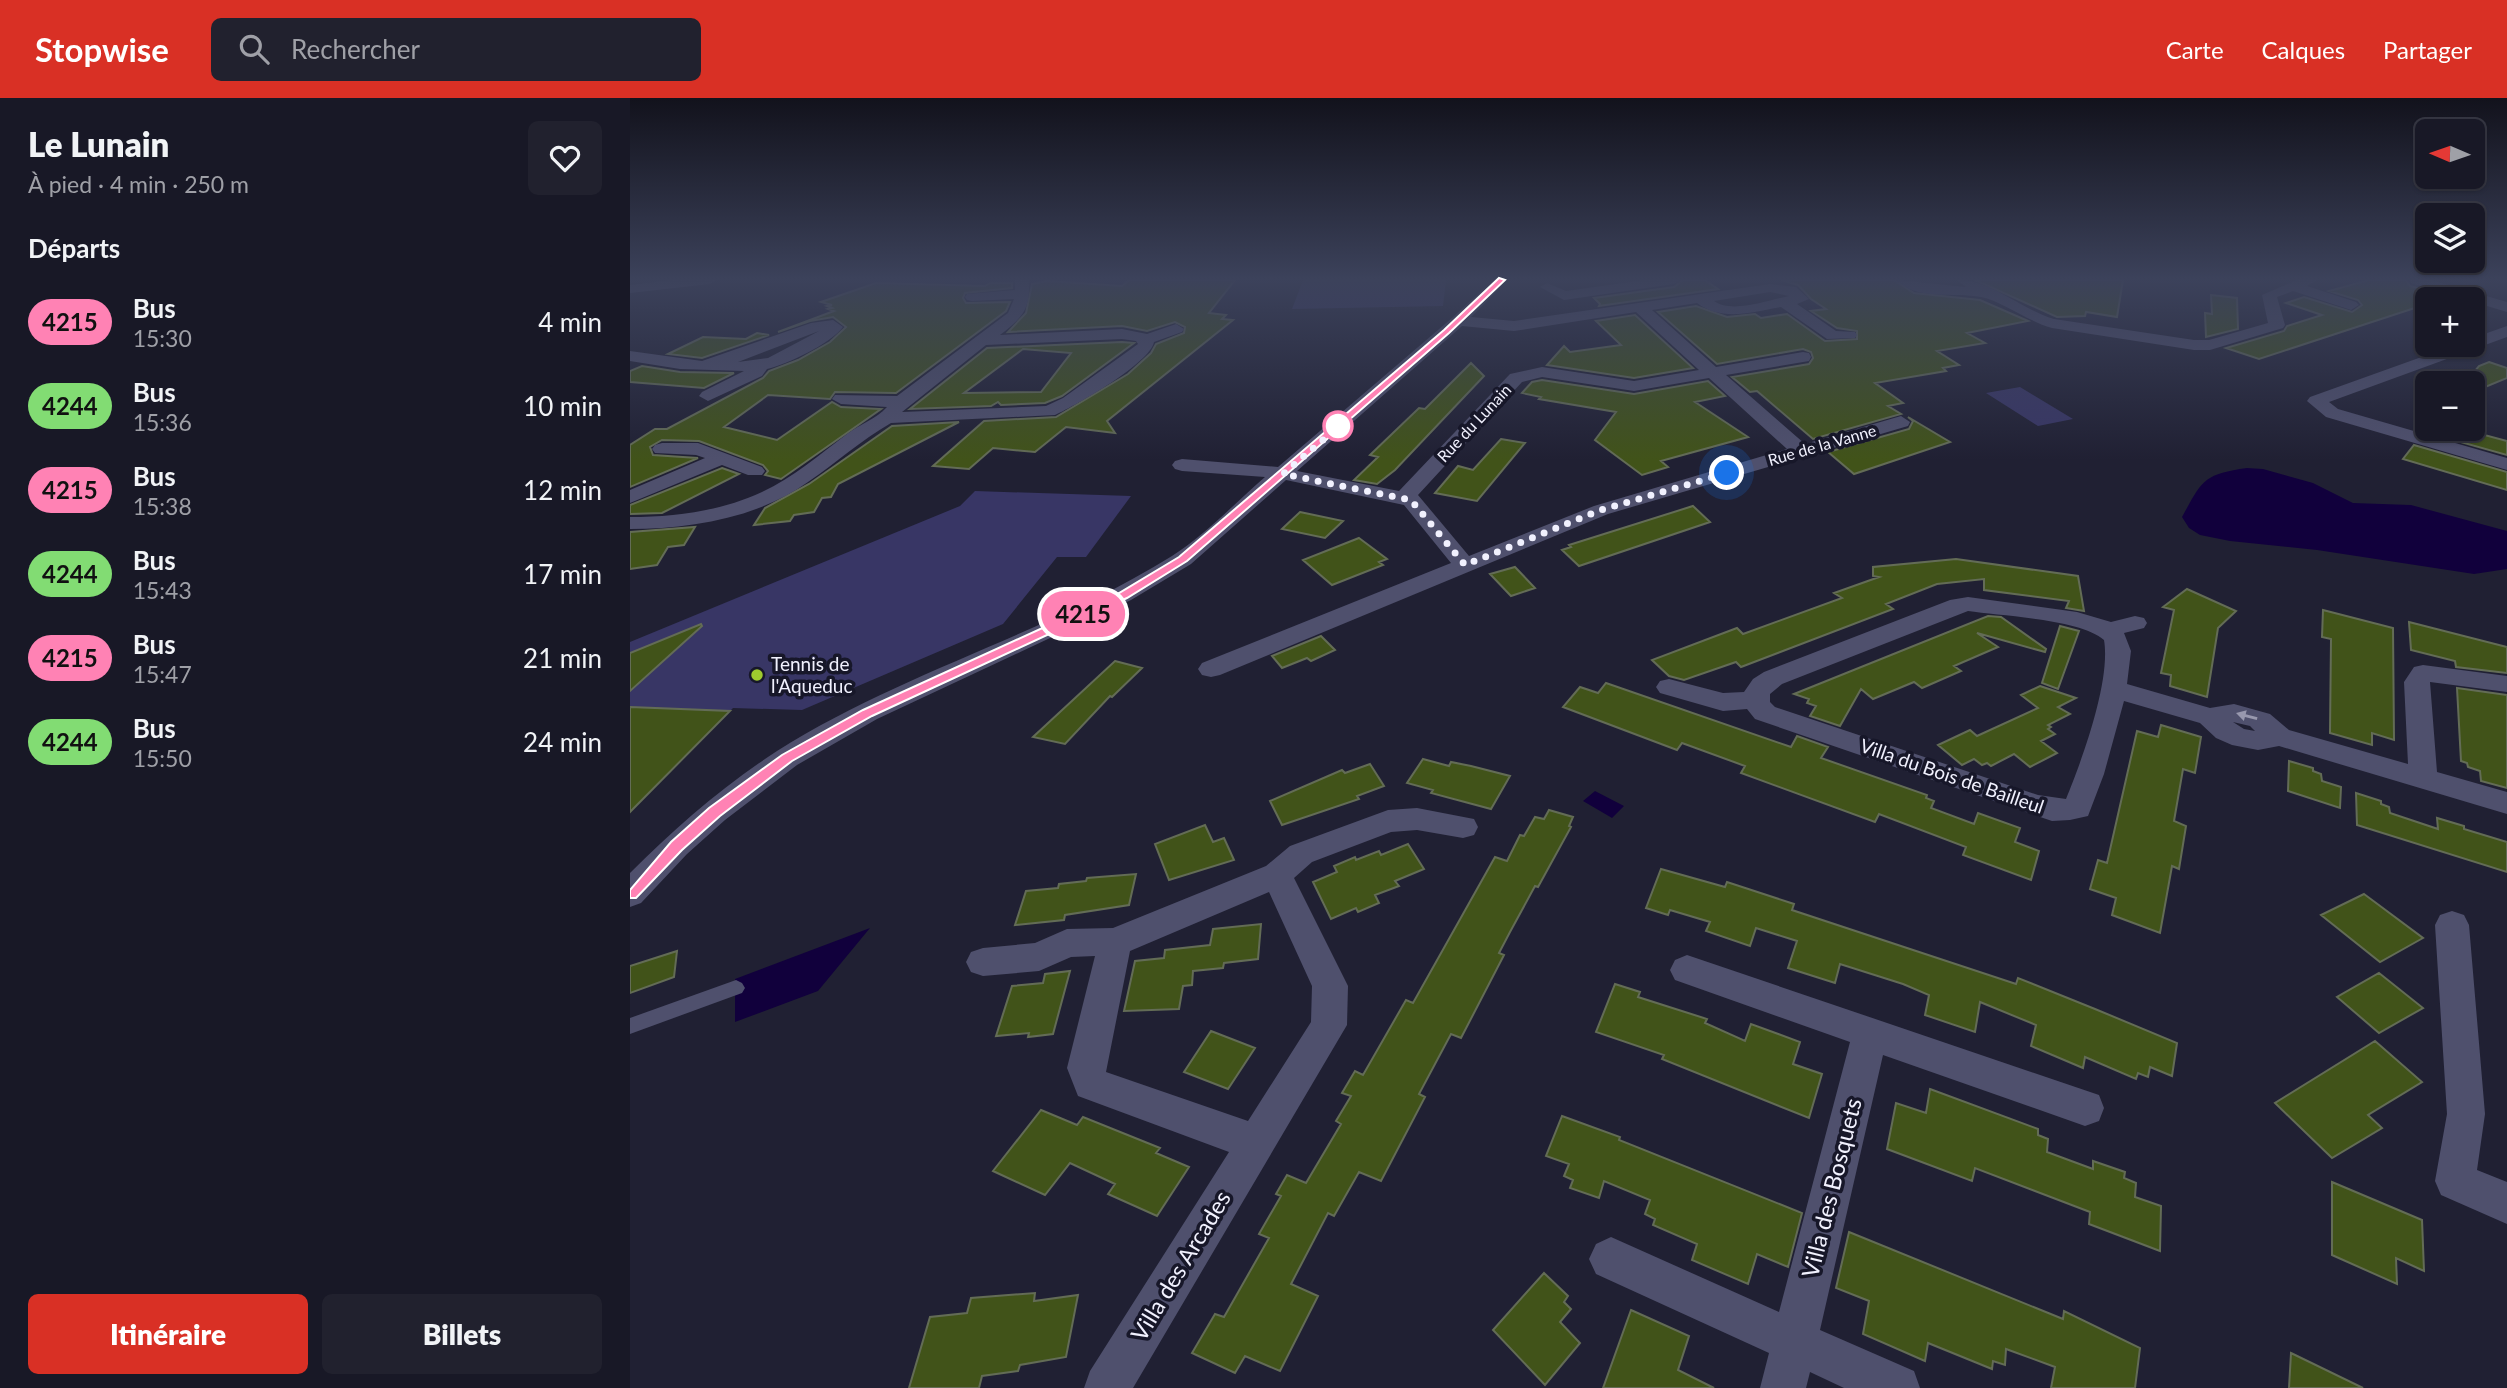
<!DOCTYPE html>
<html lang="fr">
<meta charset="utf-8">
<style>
:root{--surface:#181826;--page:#21212e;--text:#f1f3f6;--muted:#9fa0a7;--line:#363743;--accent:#d93025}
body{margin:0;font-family:Lato,sans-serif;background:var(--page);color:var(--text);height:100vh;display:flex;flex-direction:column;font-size:26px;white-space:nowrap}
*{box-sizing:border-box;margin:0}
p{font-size:23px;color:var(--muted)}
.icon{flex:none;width:38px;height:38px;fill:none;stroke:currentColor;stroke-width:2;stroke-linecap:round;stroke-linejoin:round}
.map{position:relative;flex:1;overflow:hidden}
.details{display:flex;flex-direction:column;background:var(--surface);width:630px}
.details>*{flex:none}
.badge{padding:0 14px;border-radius:23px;font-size:24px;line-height:46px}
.needle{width:46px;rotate:272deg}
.buttons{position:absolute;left:1785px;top:21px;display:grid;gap:14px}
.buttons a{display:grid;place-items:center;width:70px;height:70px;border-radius:10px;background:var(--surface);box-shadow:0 2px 5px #0004,0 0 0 2px var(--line);font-size:35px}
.you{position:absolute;width:35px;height:35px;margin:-18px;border:5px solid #fff;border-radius:50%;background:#1a73e8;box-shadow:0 0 0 10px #1a73e833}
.map>.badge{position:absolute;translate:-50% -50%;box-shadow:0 0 0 4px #fff}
h2{padding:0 28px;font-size:26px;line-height:63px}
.round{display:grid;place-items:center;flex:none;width:74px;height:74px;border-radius:10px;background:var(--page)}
.headline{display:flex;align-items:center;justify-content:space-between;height:119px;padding:0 28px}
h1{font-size:33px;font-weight:800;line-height:52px}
.primary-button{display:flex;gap:14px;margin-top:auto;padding:14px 28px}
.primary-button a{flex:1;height:80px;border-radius:10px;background:var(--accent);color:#fff;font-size:28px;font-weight:800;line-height:80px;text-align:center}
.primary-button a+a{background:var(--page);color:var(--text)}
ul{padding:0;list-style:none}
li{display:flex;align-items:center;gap:21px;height:84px;padding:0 28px}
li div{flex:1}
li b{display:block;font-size:26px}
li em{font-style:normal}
li .badge{min-width:77px;font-weight:700;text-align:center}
header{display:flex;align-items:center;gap:42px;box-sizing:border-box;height:98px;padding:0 35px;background:var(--accent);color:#fff}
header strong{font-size:33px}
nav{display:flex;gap:38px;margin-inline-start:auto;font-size:24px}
.search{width:490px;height:63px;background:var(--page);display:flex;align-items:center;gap:18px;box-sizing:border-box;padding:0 24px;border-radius:10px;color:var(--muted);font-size:26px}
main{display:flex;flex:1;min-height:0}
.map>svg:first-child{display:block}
.green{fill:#383665}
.water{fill:#11003c}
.building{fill:#415319;stroke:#636c56;stroke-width:2;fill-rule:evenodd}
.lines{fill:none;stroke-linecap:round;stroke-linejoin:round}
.lane{fill:#4f506d;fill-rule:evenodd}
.street{fill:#4f506d;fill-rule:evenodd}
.oneway{fill:#9898ae}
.line{fill:#ff82b4;stroke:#fff;stroke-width:2}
.walk{stroke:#f1f1fe;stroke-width:7;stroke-dasharray:0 12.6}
.stop-dot{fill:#fff;stroke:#ff82b4;stroke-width:3.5}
.poi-dot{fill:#9eca2e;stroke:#171729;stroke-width:2.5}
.labels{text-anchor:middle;stroke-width:7;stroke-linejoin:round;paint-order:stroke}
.far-street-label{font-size:16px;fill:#f1f1fe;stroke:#171729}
.poi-label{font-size:19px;fill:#f1f1fe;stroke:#171729;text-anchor:start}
.street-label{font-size:19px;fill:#f1f1fe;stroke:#171729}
.near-street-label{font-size:23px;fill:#f1f1fe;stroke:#171729}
</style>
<header>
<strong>Stopwise</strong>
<div class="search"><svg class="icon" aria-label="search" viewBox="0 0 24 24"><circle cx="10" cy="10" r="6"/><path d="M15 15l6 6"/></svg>Rechercher</div>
<nav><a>Carte</a><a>Calques</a><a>Partager</a></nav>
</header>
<main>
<section class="details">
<div class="headline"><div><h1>Le Lunain</h1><p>À pied · 4 min · 250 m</p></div><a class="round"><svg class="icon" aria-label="heart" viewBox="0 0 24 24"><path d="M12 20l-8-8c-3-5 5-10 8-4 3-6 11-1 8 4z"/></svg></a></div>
<h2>Départs</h2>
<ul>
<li><span class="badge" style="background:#ff82b4;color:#111">4215</span><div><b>Bus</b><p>15:30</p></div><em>4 min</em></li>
<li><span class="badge" style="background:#82dc73;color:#111">4244</span><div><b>Bus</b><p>15:36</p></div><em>10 min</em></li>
<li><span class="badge" style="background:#ff82b4;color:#111">4215</span><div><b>Bus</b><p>15:38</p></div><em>12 min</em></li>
<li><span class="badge" style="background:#82dc73;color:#111">4244</span><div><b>Bus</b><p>15:43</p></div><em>17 min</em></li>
<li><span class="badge" style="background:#ff82b4;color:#111">4215</span><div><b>Bus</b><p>15:47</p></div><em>21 min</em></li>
<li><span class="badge" style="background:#82dc73;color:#111">4244</span><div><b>Bus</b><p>15:50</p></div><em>24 min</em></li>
</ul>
<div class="primary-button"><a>Itinéraire</a><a>Billets</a></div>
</section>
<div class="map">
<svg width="1877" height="1290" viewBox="0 0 1877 1290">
<rect width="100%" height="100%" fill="#202033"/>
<path class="green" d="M673,182H816L813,208L662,211Z
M1390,289L1443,321L1408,328L1356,295Z
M345,393L501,398L456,459H427L373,526L172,612L103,610L3,711H0V544L330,408Z"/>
<path class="water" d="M1617,370L1633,371L1683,385L1723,405L1781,407L1877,433V471L1844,476L1687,452L1600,443L1570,437L1559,430L1552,419C1572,383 1573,376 1617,370Z
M965,693L994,708L982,720L953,703Z
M240,830L188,893L105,924V881Z"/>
<path class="building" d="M499,182H605L579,215L596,217L592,221L603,222L477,323L485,335L436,329L405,354L363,350L339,371L303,368L354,323L426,319L498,276L521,255L526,246L554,235L555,229L545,224L517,233L492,228L378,234L396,215L402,186L417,183L492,188Z
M1053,182H1075L1088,191L969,208L970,206L964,200L1044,189Z
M1151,182H1264L1284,195L1350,202L1398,223L1337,235L1355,245L1307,253L1329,267L1313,270L1316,273L1245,285L1273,305L1258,308L1271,316L1183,341L1127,293L1120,294L1102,279L1179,266L1183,260L1181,254L1173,251L1087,266L1028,214L1066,208L1097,219L1125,216L1131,220L1157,216L1195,243L1227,241V233L1207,230L1181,213L1196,211L1181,201L1168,187Z
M1345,182H1493L1487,219L1456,214L1455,218L1427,219Z
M1739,182H1776L1780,188L1813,197L1806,200L1811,201H1797V206L1629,261L1596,250L1654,233L1657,228L1692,217L1656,205L1674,199L1722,214L1732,207L1728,202L1699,193Z
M246,185L355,188L360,185H382V190L335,195L333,200L336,205L380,204L376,213L266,295L205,294L200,301L138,297L94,329L147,342L202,304L211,309L251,311L151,381L135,377L138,373L133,367L69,343L32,342L20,349L23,357L68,360L0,389V347L25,331H37L133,280L139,273L168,262L200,244L216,229L203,219L180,223L148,234L204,213L198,211L202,210L197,208L202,207L191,204Z
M1581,197L1607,200L1608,231L1576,239L1575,215L1582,216Z
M1005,217L1063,270L1004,280L917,267L934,248L940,254L991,247L966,223Z
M127,235L139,237L72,260L38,256L73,239L116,241Z
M492,244L504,245L432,298L415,305L371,307L368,304L361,308L280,311L357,250ZM393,251L441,255L411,294L334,295Z
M1859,264L1877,270V280L1843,294V285H1835L1849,268Z
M841,265L854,278L765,372L747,386L724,382L748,359L740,357L789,310L795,311Z
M12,268L50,274L104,275L74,290L0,284V273Z
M912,282L1004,296L1078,283L1095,298L1065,304L1118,339L1031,363L1038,369L1012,377L965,342L986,314L909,301L911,299L892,295L902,284Z
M1278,319L1320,344L1224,376L1198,354L1279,331L1283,323Z
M329,324L208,386L201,399L192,400L184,414L164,417L160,423L124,427L135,410L179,386L262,328Z
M1798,331H1832L1877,343V357L1795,334Z
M871,341L895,345L847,403L805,395L828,368L843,372Z
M1784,347L1877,374V392L1773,361Z
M92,370L109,376L32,415L0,416V407Z
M1063,408L1080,424L949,468L932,452L941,449L939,447Z
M670,414L713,423L695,440L652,431Z
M65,429L54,447L38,449L27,467L0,471V434Z
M729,440L757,461L749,464L753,467L702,487L673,462Z
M1326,461L1448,478L1454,513L1436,510L1439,503L1354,492V481L1307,486L1256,506L1263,511L1111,569L1106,564L1054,582L1039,578L1022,562L1107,530L1113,536L1212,500L1204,495L1249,479L1243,478V469Z
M885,469L905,490L881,498L860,476Z
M1557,491L1606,513L1588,530L1577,599L1540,588L1541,577L1531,575L1544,512L1533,509Z
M1693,512L1763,530L1764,642L1742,635V647L1700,635L1701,541L1692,539Z
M1358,518L1371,519L1416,551L1415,554L1347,535L1368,549L1324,568L1331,573L1292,590L1284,584L1243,601L1231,591L1210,628L1180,618L1186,608L1177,605L1179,601L1164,596Z
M1779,524L1877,549V575L1826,569L1825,563L1781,552Z
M71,526L72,528L0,593V555Z
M1430,528L1449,533L1428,591L1412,585Z
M691,538L705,552L681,563L677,560L652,570L642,558Z
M485,563L512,570L482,599L480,598L435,646L403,639Z
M976,585L1161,649L1167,638L1198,649L1191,660L1297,697L1296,700L1304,703L1301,710L1344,726L1348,715L1390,730L1385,744L1409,753L1401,782L1333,757L1336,749L1249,716L1245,724L1111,675L1115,668L1052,645L1047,652L933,609L950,589L968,595Z
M1410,588L1446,600L1428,609L1440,616L1418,627L1421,629L1418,631L1425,636L1411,643L1427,655L1400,669L1384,656L1361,668L1357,665L1352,667L1344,661L1332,667L1308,647L1340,632L1347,638L1408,610L1391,597Z
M1827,590L1877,597V690L1851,683L1850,673L1838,669L1837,665L1831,663Z
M0,609L100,613L0,714Z
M1531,627L1571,639L1565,675L1553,671L1544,723L1556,728L1549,771L1542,768L1530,835L1482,817L1486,800L1460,791L1468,762L1477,765L1507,633L1528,639Z
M793,661L819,668L821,664L841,668L880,678L861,711L801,695L803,692L777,685Z
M1659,663L1683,670V673L1691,676L1692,683L1711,689L1710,710L1658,693Z
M740,666L754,688L727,698L729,701L652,727L640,703L712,672L715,675Z
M1726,695L1751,703V706L1759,709L1760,715L1808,731L1807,720L1834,728V731L1877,744V774L1727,727Z
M919,712L943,719L939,728L941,729L908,789L905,788L880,834L869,855L874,857L831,940L821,936L789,996L795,999L751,1083L729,1074L704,1118L698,1115L661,1186L688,1198L650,1273L615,1258L605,1275L562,1255L585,1216L594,1219L639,1140L629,1136L651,1098L646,1096L657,1077L676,1085L711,1026L706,1023L721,998L712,995L725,973L733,977L776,902L783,905L865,759L877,763L890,737L894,738L905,719L914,721Z
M575,727L583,744L594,740L604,762L539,782L525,746Z
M778,746L794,771L765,783L769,788L745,797L749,805L728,814L726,810L701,821L683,784L707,774L704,768L725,759L726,762L749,753L751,757Z
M1031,771L1095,789L1097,784L1164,806L1162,812L1386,886L1388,880L1465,911L1547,945L1542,978L1520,969L1518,979L1508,975L1506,981L1455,959L1453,970L1401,948L1406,927L1350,904L1345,934L1295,917L1299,897L1273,886L1210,866L1205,885L1158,870L1167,843L1126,830L1120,848L1076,833L1080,824L1040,812L1038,817L1016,810Z
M506,776L499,807L435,817L434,822L385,827L396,793L428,790L429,786L456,783L457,780Z
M1734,796L1793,840L1750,864L1691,817Z
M631,826L628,861L594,865L593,870L563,873L562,887L553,888L549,911L494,913L505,863L534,860L535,852L580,847L583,831Z
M47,853L44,879L0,895V868Z
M440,873L423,936L398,939L399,935L366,938L382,888L413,885L415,876Z
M1749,875L1793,910L1749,935L1707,899Z
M985,886L1010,894L1008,899L1077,921L1075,925L1115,943L1121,926L1170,944L1163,966L1192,976L1179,1020L1032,961L1034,957L966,934Z
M581,933L625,950L598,991L554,974Z
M1745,943L1792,984L1738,1017L1752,1030L1702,1060L1645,1005Z
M1300,991L1408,1031V1037L1418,1041L1417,1054L1463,1071V1063L1495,1074L1494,1080L1506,1085L1505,1099L1531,1108L1530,1153L1459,1126L1460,1114L1345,1070L1342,1083L1257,1051L1266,1005L1296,1015Z
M411,1012L447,1027L453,1019L530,1050L526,1055L559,1069L527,1118L478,1096L485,1086L440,1065L415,1097L363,1073Z
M932,1018L990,1039L989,1042L1172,1115L1158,1169L1127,1156L1118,1186L1062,1162L1067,1146L1023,1127L1025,1121L1015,1116L1020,1102L974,1083L969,1100L940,1090L943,1082L934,1078L939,1066L916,1058Z
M1702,1084L1792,1122L1794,1173L1766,1160L1767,1186L1702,1157Z
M1219,1134L1433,1221L1434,1213L1510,1250L1505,1290H1421L1425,1269L1376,1251L1375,1267L1363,1263L1362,1271L1298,1245L1295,1263L1233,1236L1239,1203L1206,1190Z
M914,1175L938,1198L934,1204L941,1211L930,1224L950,1245L915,1287L863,1232Z
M405,1195L404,1203L448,1197L436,1259L390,1267L388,1273L352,1278L349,1290H279L300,1219L337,1215L341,1200Z
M1001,1212L1059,1238L1048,1272L1084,1290H973Z
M1661,1255L1733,1290H1659Z"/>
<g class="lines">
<path class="lane" d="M106,882L112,885L115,890L112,895L0,936V920Z"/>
<path class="street" d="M42,182H87L80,186L0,195V187Z
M385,182H399C400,212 394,218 370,237L492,231L517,236L546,226L554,231L552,234L524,244C520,265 447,307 425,317L261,325C231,342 206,365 178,384C128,420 60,431 0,431V419C45,419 91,413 132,394C163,380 190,356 217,336C230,326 246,321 257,309L211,306L202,301L205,297L267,298L378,215L384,201L342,203L337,202L335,199L337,196L385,192ZM492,241L506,243L508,246L433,300L416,308L272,314L356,247Z
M863,182H878L841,219L884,223L1140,186L1166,189L1179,201L1167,206L1206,233L1225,234L1227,237L1225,240L1197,241L1151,209C1121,214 1093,224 1067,205L1022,212L1086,269L1173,254L1179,255L1181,259L1179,263L1096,277L1175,346L1271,318L1280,324L1278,328L978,416L590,577L581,579L572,577L568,571L572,565L821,465L774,407L656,382L561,466L501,502L247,621L167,667L95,722L57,756L11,805L0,809V775C45,730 93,688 147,653C271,574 417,536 542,458C574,438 606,404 635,379L552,373L545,371L542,367L545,363L552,361L648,369L822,220ZM1140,194L1159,198C1139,202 1102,216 1084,203ZM1006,214L1069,272L1004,283L912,269L880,276L769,393L667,373L832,228L884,233ZM912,279L1004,293L1079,280L1157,351L964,408L839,458L788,397L892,284Z
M1015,182H1051L1044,186L934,202L910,189L917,185L936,193Z
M1267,182L1336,189L1327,182C1362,182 1390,211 1424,221L1564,242H1579L1638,225L1632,197L1667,182H1687L1677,188L1726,204L1729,207L1721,212L1663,193L1647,199L1655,227L1653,230L1580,252H1564L1422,230C1397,223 1372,203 1351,199C1325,194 1286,203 1267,182Z
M1779,182H1801L1877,204V214L1781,185Z
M203,222L213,229C200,246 158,266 137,271L132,278L78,303L69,298L72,294L114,273L50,271L0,263V253L72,263L181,225ZM191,232L138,260L108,264L189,233Z
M1877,228V239L1699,304L1708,311L1877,360V372L1696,319L1677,303L1680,299L1825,247H1843V240Z
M32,345H68L132,369L135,373L132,377H118L92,367L0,405V392L75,360L66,357L25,355L22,351L25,347Z
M1338,499L1447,514L1481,524L1505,518L1514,520L1517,525L1514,530L1494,535L1501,553L1497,586L1580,610L1604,606L1640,616L1659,632L1778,666L1774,584L1784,569L1793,567L1877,578V594L1800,584L1807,674L1877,694V716L1649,648L1628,652L1602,647L1586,640L1570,625L1494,603L1474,676L1458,718L1440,722L1422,723L1125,621L1117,611L1093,613L1030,595L1026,589L1030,583L1039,581L1093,595L1114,594L1123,581L1134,574L1320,502ZM1338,513C1371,518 1451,521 1474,542C1481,583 1452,662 1436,701L1408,697L1145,609L1140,604V596L1152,586ZM1603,624L1620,628L1625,633L1614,631Z
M787,710L844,721L848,729L844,737L833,740L787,732L761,734L682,764L664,780L718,888L717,927L503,1290H454L460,1273L599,1054L448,998L437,970L465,858L441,859L409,873L353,878L341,874L336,864L341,854L353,850L405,845L437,831L483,830L636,768L660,748L758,712ZM639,794L682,888L681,924L618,1023L476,974L500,853Z
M1822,813L1834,817L1839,827L1855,1016L1847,1072L1877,1084V1126L1811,1097L1805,1083L1817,1016L1805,827L1810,817Z
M1057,857L1469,997L1474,1010L1469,1023L1455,1028L1253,957L1190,1232L1284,1273L1290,1290H1214L1180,1274L1176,1290H1130L1139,1255L966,1176L959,1161L966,1146L981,1139L1149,1214L1220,944L1045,882L1040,872L1045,862Z"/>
</g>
<defs><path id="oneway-solid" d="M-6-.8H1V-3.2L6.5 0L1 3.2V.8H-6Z" transform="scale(1.75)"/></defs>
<use class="oneway" href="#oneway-solid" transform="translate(1617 618) rotate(-165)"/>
<linearGradient id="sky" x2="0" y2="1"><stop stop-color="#12121c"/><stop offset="0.5" stop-color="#3c425b"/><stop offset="1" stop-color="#3c425b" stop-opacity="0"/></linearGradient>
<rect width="1877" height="362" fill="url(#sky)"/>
<path class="line" d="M869,180L875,182L819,235L557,463L497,500L242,618L162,663L90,718L52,752L6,800H0V792L41,744L79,710L152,657L233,612L489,495L549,459L814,232Z"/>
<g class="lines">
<path class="walk" d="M708,328L715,323L653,376L781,402L835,467L971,412L1097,375"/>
</g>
<circle class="stop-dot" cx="708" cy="328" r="14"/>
<circle class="poi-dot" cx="127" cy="577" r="7"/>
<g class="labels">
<g class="far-street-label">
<text transform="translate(844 325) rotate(-47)" y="6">Rue du Lunain</text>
<text transform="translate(1192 347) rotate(-16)" y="6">Rue de la Vanne</text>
</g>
<g class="poi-label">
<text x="141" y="573">Tennis de<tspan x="141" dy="22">l'Aqueduc</tspan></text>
</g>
<g class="street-label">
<text transform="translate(1322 678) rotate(19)" y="7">Villa du Bois de Bailleul</text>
</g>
<g class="near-street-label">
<text transform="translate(1202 1090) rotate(-76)" y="8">Villa des Bosquets</text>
<text transform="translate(551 1168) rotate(-59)" y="8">Villa des Arcades</text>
</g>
</g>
</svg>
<div class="buttons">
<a><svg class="needle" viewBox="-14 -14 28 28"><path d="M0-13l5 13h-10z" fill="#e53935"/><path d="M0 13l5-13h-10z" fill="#9fa0a7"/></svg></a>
<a><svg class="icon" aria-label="layers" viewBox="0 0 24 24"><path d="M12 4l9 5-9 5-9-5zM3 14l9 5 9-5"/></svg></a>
<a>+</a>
<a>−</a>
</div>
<div class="you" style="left:1097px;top:375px"></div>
<b class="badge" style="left:453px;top:516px;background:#ff82b4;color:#111">4215</b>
</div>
</main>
